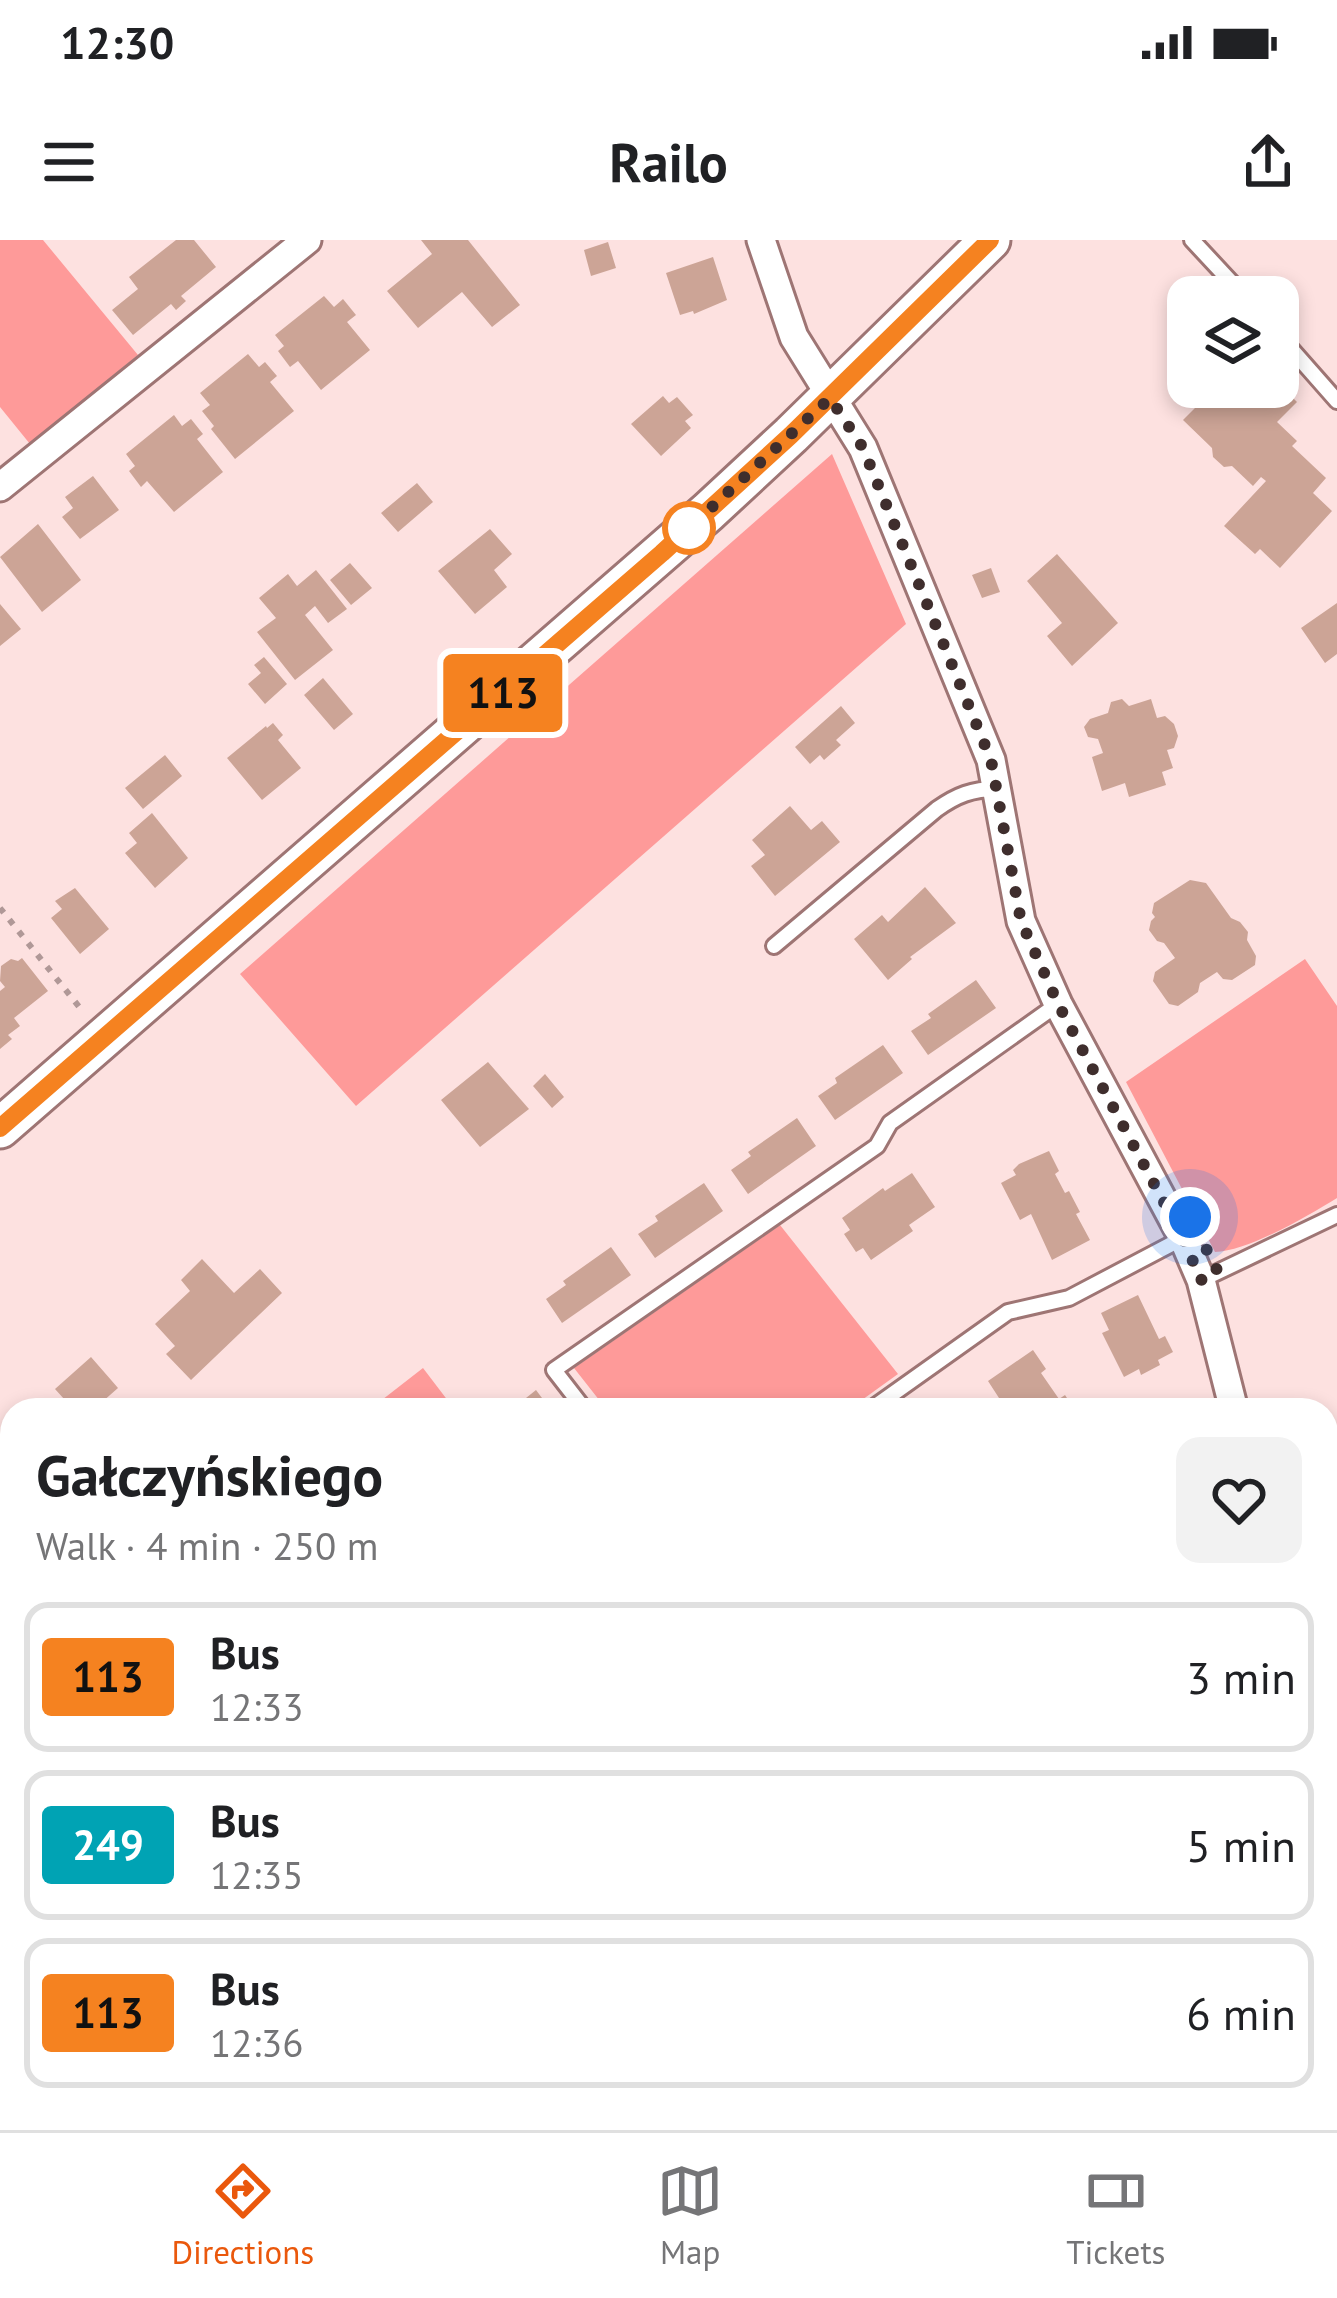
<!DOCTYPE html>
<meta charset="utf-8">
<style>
:root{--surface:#fff;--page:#f2f2f2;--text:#202124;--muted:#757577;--line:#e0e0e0;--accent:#ea580c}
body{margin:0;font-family:"PT Sans",sans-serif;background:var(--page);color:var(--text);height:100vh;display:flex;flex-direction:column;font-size:45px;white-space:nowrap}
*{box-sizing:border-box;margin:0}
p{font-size:39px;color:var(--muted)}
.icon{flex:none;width:66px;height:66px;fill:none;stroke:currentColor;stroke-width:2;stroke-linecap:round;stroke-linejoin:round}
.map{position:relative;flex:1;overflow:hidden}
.sheet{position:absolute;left:0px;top:1158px;width:1338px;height:732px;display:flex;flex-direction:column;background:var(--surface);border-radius:36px 36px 0 0;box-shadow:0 6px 18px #0003}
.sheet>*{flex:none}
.badge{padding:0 24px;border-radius:9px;font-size:42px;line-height:78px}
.controls{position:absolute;left:1167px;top:36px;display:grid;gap:24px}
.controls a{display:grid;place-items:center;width:132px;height:132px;border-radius:24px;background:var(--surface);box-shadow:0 6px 18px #0003;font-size:60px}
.you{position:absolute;width:60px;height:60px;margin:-30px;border:9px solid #fff;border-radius:50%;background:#1a73e8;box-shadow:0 0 0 18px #1a73e833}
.map>.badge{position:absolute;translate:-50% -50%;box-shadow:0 0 0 6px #fff}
.round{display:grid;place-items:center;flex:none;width:126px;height:126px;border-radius:24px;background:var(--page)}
.headline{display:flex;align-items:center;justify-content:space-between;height:204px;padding:0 36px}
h1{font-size:57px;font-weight:700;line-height:90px}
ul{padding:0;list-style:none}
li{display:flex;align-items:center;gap:36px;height:150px;margin:0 24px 18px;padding:0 12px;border:6px solid var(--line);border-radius:24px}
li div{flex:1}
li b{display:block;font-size:45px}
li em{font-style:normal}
li .badge{min-width:132px;font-weight:700;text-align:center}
.status{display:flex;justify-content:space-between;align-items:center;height:84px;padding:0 60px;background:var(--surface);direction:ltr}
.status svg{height:33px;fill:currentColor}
header{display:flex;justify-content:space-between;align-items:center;height:156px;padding:0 36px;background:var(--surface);font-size:54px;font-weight:700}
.menu{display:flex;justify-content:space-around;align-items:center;height:168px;border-top:3px solid var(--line);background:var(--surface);font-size:33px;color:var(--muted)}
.menu a{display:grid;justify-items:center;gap:6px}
.menu .selected{color:var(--accent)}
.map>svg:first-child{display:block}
.built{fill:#fdd2d0}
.green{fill:#fe9a99}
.building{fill:#cca496}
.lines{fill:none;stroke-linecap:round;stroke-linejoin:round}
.lane-casing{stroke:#9e7574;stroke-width:20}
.street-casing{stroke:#9e7574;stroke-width:33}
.secondary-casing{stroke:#9e7574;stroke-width:45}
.path{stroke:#b09897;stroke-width:6;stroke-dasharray:6 9;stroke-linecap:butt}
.lane{stroke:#fff;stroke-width:14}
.street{stroke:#fff;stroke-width:27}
.secondary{stroke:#fff;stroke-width:39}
.line-casing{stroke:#fff;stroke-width:27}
.line{stroke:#f58220;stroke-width:18}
.walk{stroke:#3f2e2d;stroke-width:12;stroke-dasharray:0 21.6}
.stop-dot{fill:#fff;stroke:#f58220;stroke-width:6}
</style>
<div class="status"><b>12:30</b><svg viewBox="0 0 49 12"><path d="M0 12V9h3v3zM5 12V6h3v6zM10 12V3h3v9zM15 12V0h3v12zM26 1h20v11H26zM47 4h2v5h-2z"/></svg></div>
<header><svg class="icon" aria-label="menu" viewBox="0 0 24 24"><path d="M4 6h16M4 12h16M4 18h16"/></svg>Railo<svg class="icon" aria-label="share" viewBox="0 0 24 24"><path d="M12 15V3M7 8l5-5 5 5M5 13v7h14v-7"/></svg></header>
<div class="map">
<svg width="1337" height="1890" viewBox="0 0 1337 1890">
<rect width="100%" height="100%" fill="#fde1e0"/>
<path class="built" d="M0,1209L12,1222V1444L0,1453Z"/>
<path class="green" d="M0,0H43L138,115L30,204L0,167Z
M832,214L906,384L356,866L240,734Z
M1305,719L1337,766V958C1308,976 1248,1011 1215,1012L1126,842Z
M780,985L898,1134L848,1170H607L574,1128Z
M423,1128L455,1170H369Z
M1326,1638L1337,1641V1890H936L931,1878H1326Z
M12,1763V1878H178L185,1890H0V1772Z
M241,1878H535L516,1890H222Z"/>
<path class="building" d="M176,0H194L216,27L181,56L186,61L176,70L171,64L133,95L112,70L138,49L129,37Z
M421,0H468L520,65L492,87L462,52L418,88L387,51L432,14Z
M608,2L616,28L591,36L584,10Z
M713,17L727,60L694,74L693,71L680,75L666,33Z
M324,56L334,67L343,59L356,75L347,82L370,110L321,150L298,121L290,127L278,111L284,106L275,95Z
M248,114L259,127L265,122L277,136L270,142L294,171L235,219L211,189L214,186L202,171L210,165L200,153Z
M1281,146L1297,162L1277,182L1297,201L1292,206L1326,238L1313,253L1332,271L1280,328L1260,309L1255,314L1224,286L1266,241L1261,237L1253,246L1232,226L1224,227L1213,217L1212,208L1183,180L1200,163L1201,157L1215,147H1240L1261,167Z
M663,156L669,163L677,157L693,175L685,181L691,188L661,216L631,184Z
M174,175L182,186L191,179L203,194L197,199L223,232L174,272L147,241L141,247L129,231L135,226L126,214Z
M93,236L119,270L80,299L62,277L73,268L65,257Z
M417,243L433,262L398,292L381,273Z
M38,284L81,340L42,372L0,317Z
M490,289L512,314L494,330L507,347L475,374L438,331Z
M1057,314L1118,383L1072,426L1047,396L1062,383L1027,341Z
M350,323L372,348L351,365L330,340Z
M991,328L1000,352L982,358L972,335Z
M316,330L347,369L328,383L315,366L305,375L333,410L295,440L257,392L276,378L259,358L288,334L297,346Z
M1337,363V414L1325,423L1301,388Z
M0,364L21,389L0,406Z
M264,417L287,444L265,464L248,444L261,433L254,425Z
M323,438L353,474L334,490L304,455Z
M1122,459L1129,466L1151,459L1157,478L1165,476L1174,484L1178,496L1174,508L1167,510L1173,528L1162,532L1166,545L1129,557L1125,543L1102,551L1092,517L1103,513L1098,499L1088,497L1084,487L1090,479L1108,473L1111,462Z
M841,466L855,483L836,500L841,505L824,520L820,515L810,524L795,507Z
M273,483L283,495L278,500L301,528L262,560L227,518L266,486L267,488Z
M165,515L182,536L143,569L125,548Z
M790,566L811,590L822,581L840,602L775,656L751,626L765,615L752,600Z
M152,573L188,618L155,648L125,613L137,603L129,593Z
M1190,640L1206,643L1231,678L1240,682L1248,692L1247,700L1256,716L1255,725L1232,740L1223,739L1217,732L1200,743L1198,752L1178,766L1169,764L1153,741L1155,732L1175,718L1164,703L1157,701L1149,690L1151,681L1155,677L1152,673L1154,663Z
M925,647L956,683L910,717L912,719L888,740L854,699L882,675L888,682Z
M75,648L109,689L80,714L51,678L62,669L55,661Z
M22,718L48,751L14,778L20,786L8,795L12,799L0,809V751L5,747L0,741L1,726L11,719L18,721Z
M976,740L996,768L928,815L911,791L931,778L928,774Z
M883,805L903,833L835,880L818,856L837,843L835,838Z
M488,822L529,869L480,907L441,860Z
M545,834L564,857L552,868L533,846Z
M797,878L816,906L748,954L731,930L751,916L748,912Z
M1049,911L1059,931L1055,934L1065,953L1069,951L1080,972L1076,974L1090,1000L1052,1020L1031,974L1020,980L1001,943L1016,935L1013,930L1019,924Z
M912,933L935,967L909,985L913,991L871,1020L863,1008L856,1012L844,994L850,990L842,978L883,948L885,951Z
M704,943L723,971L655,1018L638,994L658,981L655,976Z
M611,1007L631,1035L562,1083L546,1059L566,1045L563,1041Z
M202,1019L234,1053L260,1029L282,1053L191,1140L166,1114L175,1106L155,1084L190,1051L181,1040Z
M1138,1055L1159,1099L1165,1096L1173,1112L1158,1120L1160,1125L1141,1135L1139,1129L1124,1137L1102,1093L1109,1090L1101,1073Z
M1033,1110L1046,1129L1041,1133L1059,1159L1065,1155L1075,1170H991L999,1158L988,1141Z
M91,1117L118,1148L93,1170H74L55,1149Z
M536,1150L551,1170H511Z
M0,1620L12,1643V1676L0,1684Z
M647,1878H745L727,1890H638L635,1886Z"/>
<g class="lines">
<g class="lane-casing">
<path id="lane" d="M1192,0L1245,57
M1278,94L1337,161
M774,706L937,569C957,555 972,549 997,549
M1201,1040L1337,975
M585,1170L554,1130L877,906L890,883L1058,764
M870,1170L1008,1072L1069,1058L1183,998
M0,1756L12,1748"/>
</g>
<g class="street-casing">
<path id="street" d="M761,0L794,97L863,208L991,520L1021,681L1058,764L1183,998L1201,1040L1234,1170
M0,247L307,0
M1326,1432L1337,1458
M1326,1569L1337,1562
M826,1890L845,1878"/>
</g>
<g class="secondary-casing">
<path id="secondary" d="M0,888L708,272L791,195L990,0"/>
</g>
<path class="path" d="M0,668L84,773
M1326,1386L1334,1405
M0,1465L12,1456"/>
<use href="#lane" class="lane"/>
<use href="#street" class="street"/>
<use href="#secondary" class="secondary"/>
</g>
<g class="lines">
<g class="line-casing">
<path id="line" d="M0,888L662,313L791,195L990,0"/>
</g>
<use href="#line" class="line"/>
<path class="walk" d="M689,288L685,292L830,158L863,208L991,520L1021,681L1058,764L1183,998L1201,1040L1218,1032L1190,977"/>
</g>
<circle class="stop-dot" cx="689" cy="288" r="24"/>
</svg>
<div class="controls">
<a><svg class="icon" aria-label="layers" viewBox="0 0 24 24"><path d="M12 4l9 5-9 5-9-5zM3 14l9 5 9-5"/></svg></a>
</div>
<div class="you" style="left:1190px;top:977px"></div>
<b class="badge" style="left:503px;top:453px;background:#f58220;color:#111">113</b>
<section class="sheet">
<div class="headline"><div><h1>Gałczyńskiego</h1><p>Walk · 4 min · 250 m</p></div><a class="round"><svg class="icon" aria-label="heart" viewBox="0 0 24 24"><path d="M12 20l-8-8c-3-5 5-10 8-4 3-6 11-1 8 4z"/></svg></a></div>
<ul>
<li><span class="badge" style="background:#f58220;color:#111">113</span><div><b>Bus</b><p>12:33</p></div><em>3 min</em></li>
<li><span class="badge" style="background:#00a3b4;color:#fff">249</span><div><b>Bus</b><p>12:35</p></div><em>5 min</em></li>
<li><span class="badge" style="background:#f58220;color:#111">113</span><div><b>Bus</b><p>12:36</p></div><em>6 min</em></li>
</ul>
</section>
</div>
<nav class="menu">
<a class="selected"><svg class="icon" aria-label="directions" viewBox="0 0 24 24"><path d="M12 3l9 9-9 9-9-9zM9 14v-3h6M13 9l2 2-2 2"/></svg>Directions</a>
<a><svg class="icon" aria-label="map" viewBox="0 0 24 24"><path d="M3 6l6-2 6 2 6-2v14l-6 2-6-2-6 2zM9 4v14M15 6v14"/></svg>Map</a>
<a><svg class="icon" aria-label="tickets" viewBox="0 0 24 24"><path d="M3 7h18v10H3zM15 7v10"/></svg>Tickets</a>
</nav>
